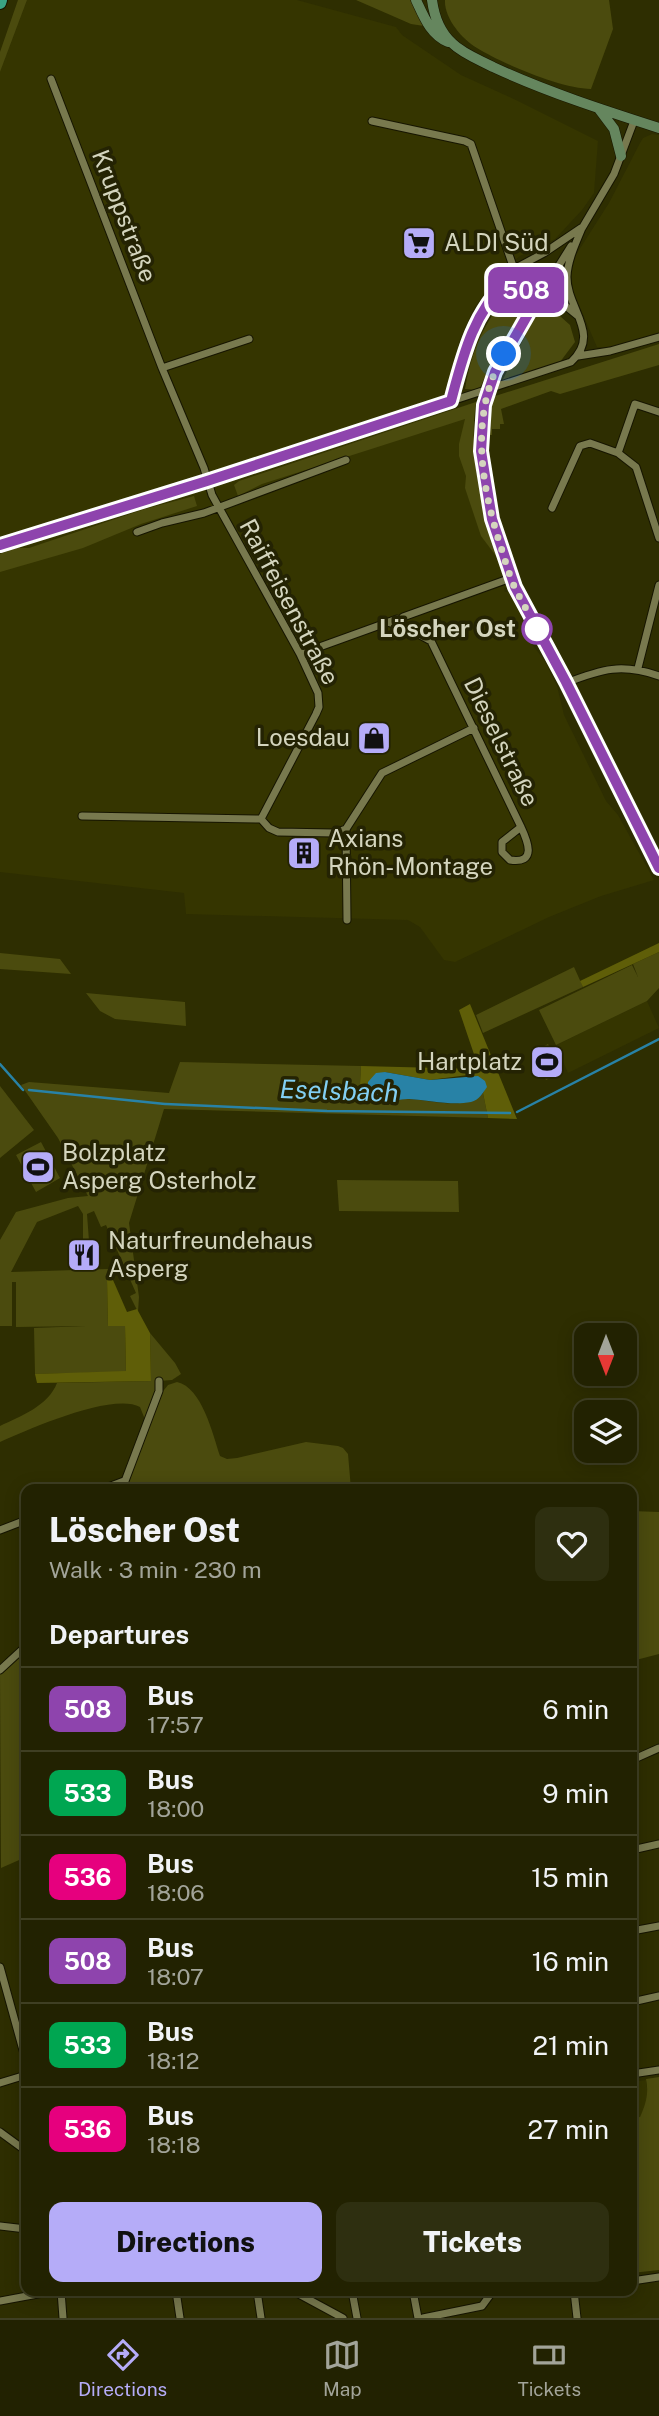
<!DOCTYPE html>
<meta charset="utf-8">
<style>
:root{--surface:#222201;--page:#2e2f10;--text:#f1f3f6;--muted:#a2a499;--line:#3f3f23;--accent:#b5acf8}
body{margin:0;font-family:"Public Sans",sans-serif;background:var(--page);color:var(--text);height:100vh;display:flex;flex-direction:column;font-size:26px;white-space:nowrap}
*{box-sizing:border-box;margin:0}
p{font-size:23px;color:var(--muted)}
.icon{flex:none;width:38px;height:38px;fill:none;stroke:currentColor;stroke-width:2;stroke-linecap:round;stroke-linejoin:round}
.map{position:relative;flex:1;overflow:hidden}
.panel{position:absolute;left:21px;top:1484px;width:616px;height:812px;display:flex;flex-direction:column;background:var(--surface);border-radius:14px;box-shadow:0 4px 18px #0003,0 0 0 2px var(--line)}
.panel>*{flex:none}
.badge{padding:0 14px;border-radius:10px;font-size:24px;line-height:46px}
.needle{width:46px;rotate:180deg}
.controls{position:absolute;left:574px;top:1323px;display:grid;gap:14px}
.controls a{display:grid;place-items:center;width:63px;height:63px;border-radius:14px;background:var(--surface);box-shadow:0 4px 18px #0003,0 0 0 2px var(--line);font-size:35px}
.you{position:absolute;width:35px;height:35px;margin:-18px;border:5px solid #fff;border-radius:50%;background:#1a73e8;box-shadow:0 0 0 10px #1a73e833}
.map>.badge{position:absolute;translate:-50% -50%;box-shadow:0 0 0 4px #fff}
h2{padding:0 28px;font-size:26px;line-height:63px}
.round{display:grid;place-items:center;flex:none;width:74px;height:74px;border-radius:14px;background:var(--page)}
.head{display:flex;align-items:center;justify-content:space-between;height:119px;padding:0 28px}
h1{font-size:33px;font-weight:800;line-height:52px}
.cta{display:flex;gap:14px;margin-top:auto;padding:14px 28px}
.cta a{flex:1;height:80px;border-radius:14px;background:var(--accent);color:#111;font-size:28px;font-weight:800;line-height:80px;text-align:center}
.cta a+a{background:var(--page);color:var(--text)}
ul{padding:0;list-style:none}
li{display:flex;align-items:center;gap:21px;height:84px;padding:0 28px;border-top:2px solid var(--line)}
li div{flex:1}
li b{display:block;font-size:26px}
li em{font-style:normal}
li .badge{min-width:77px;font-weight:700;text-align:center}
.tabs{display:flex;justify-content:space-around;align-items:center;height:98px;border-top:2px solid var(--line);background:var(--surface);font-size:19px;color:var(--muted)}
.tabs a{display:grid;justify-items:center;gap:4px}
.tabs .current{color:var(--accent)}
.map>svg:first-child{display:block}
.built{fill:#353500}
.green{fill:#4b4b0e}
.forest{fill:#5f5e08}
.water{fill:#2882a6}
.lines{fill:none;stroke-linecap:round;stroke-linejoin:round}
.stream{stroke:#2882a6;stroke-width:2.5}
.street-casing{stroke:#161500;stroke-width:9}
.secondary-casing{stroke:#161500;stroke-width:11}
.highway-casing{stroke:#161500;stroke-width:14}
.street{stroke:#78794e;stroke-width:7}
.secondary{stroke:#65865e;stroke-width:10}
.highway{stroke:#3aa484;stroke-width:12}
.street-bridge-casing{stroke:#161500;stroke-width:9;stroke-linecap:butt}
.street-bridge{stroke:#78794e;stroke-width:7}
.line-casing{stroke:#fff;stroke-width:16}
.line{stroke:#8e44ad;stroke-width:10}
.walk{stroke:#d4d5be;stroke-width:7;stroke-dasharray:0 12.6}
.stop-dot{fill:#fff;stroke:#8e44ad;stroke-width:3.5}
.labels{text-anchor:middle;stroke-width:7;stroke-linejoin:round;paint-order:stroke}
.street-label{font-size:24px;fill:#d4d5be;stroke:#242303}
.poi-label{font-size:24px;fill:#d4d5be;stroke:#242303;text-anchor:start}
.stop-label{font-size:24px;font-weight:bold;fill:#d4d5be;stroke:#242303;text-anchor:end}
.water-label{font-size:26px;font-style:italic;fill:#82cff3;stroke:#242303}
</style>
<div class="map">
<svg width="659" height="2318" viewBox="0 0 659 2318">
<rect width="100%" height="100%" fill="#2e2e01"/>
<path class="built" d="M27,0H297L396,27L402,35L461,75L516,100L598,141L594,193L582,210L555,239L520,256L503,269L474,308L460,339L441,413L476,402L472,427L475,471L486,521L503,566L502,573L505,581L512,585L504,588L505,592H509L513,596L531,643L544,660L557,686L564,715L606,801L618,815L654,880L601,896L549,917L455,962L444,960L420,927L408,920L186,914L184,893L0,872V72Z
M652,134L659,135V334L615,347H597L573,291L571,270L574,258L609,203L640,143L643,138Z
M647,1001L659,1028L568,1073L556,1045Z
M646,2080L648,2093L645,2107L640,2117L632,2118V2082Z"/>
<path class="green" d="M18,0H27L0,72V52Z
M356,0H411L424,26L411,24Z
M445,0H609L613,29L591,89C562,89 503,64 477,48C462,39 444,18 445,0Z
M507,294L518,297L523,308L489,368L479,390L465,389C472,349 483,326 507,294Z
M551,308L570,325L575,342L560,362L502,381L539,309Z
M659,344V365L560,394L551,391L501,409L504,424H500V429H492V435H487L492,397Z
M476,402C468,458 482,508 499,560L481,536L465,488L466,476L459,456V444L465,419L262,484L238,496L234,485L239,481Z
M194,496L197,506L141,524L83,548L0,572V554L17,548H29L145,509Z
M659,952V988L647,1001L556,1045L539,1010L632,965L638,977L633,964Z
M0,953L60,959L71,974L0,969Z
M574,967L583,987L483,1033L476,1015Z
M86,993L185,1002L186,1026L115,1019L100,1011Z
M548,1044L562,1072L546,1080L533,1052Z
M180,1062L361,1066L360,1084L368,1088V1093L377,1102C387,1101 397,1099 406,1099C429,1099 466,1112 483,1093L488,1118L164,1109L129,1223L139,1297L138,1312L130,1296L136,1293L106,1225L101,1227L94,1211L87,1214L89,1241H83V1214L78,1206L37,1222L11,1272L108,1269L113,1280L107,1281L108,1326H125L126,1372L35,1374L34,1328L86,1326L16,1327V1282H12V1326H0V1240L16,1212L68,1198L88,1196L58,1138L21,1085L29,1082L169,1093Z
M0,1086L34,1130L0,1158Z
M41,1142L60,1178L36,1192L16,1155Z
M337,1180L458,1181L459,1212L339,1211Z
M150,1333L175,1363L181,1374L172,1380L159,1381L146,1422L140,1407C113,1392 29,1429 0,1442V1426C21,1416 48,1406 57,1383L151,1381Z
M177,1382C202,1387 213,1435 220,1456L227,1459L237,1458L306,1442L338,1446L343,1448L348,1454L351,1489H122L160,1395L168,1385Z
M632,1511L659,1512V1654L632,1661Z
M26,1646V1857L1,1868L0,1670Z
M659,2077V2270L632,2273V2118L640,2117C646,2104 649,2093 646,2079Z"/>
<path class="forest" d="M659,943V952L583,987L580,981Z
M470,1004L517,1119L488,1118L483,1093L486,1087L468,1075L430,1080L385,1072L368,1082V1088L360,1084L361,1066L479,1069L459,1010Z
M107,1280H113L127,1312L137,1309L150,1333L151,1381L37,1383L35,1374L126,1371L125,1326H108Z"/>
<path class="water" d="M385,1072L430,1080L478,1076L485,1081L487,1087C483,1093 479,1100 471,1102C452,1106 429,1100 409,1099C399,1098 379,1107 371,1098C367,1094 368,1087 368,1082L376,1073Z"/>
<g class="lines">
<path class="stream" d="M0,1064L23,1090
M29,1090L165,1104
M166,1104L327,1111L510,1113
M517,1112L659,1039"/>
<g class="street-casing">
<path id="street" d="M51,79L162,368L204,468L212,495L300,654L318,693L319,707L316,714L261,819L269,828L278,832L334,833L346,829L382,773L474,728
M372,121L465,141L471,144L514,269
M581,230L614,174L634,121
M508,280L522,285L531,300V308
M539,299L562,303L578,316
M504,354L571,246
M578,356L610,351L659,337
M162,368L249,339
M451,402L471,333L479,316L495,292L508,280L514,269L544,253L581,228
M482,424C481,475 493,540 514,586C534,628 559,668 580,709C606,762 629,818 659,868
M618,453L635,404L659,412
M552,508L580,446L590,443L618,453L636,467L659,538
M137,532L162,523L204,513L346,460
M0,545L207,481L571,362C602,334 566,308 567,276C568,259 576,243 582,228
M403,617L511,578
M387,622L407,628L431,641L521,827C528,842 537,864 510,860L502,852V842L521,827
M300,654L397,619
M638,668L659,585
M566,683C602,669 622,663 659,676
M82,816L261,819
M346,829L347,920
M103,1489L124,1481
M122,1489L159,1391V1381
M0,1530L26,1520
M0,1670L26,1646
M632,1743L634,1760
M632,1760L659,1748
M632,1850L659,1844
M632,1931L659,1926
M0,1967L26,2061
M632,2002L659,1996
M632,2074L659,2070
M0,2083L26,2075
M0,2132L26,2151
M0,2226L26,2229
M632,2281L659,2277
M61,2291L63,2318
M176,2291L180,2318
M257,2291L261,2318
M293,2291L343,2318
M352,2291L357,2318
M413,2291L418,2318
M574,2291L577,2318
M0,2301L54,2291
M423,2318L482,2306L493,2291H497"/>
</g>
<g class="secondary-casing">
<path id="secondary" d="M416,0C424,17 430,34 448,42
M432,0C434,15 440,32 452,43C463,54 480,60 493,67C547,92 603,110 659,128
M599,109L614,129L621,156"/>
</g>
<g class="highway-casing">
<path id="highway" d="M0,3L1,0"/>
</g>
<use href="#street" class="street"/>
<use href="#secondary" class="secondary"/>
<use href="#highway" class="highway"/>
<g class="street-bridge-casing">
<path id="street-bridge" d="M482,424L488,391L504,354"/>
</g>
<use href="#street-bridge" class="street-bridge"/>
</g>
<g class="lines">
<g class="line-casing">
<path id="line" d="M0,545L207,481L451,401C463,356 473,313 508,280L522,285L531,300V309L495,372L484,405L481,451L492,519L515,587L566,682L659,868"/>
</g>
<use href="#line" class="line"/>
<path class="walk" d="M504,354C470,412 480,480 499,541C504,556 508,572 514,586C521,601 530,615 537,629"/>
</g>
<defs>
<g id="supermarket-square" transform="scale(1.75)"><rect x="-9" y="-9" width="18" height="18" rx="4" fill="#b5acf8" stroke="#242303"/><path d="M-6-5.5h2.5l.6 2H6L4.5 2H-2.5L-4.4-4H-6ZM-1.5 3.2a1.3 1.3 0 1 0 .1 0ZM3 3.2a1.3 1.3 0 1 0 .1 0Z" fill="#111"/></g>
<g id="shop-square" transform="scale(1.75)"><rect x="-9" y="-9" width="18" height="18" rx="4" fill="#b5acf8" stroke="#242303"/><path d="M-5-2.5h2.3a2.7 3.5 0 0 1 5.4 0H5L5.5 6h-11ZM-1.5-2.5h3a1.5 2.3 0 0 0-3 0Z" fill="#111"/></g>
<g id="building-square" transform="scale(1.75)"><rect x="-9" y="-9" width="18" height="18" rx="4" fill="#b5acf8" stroke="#242303"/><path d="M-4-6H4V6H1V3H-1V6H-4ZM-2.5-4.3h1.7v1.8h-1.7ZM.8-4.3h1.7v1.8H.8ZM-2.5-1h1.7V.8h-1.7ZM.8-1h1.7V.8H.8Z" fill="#111"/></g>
<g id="stadium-square" transform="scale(1.75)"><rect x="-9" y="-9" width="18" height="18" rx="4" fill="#b5acf8" stroke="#242303"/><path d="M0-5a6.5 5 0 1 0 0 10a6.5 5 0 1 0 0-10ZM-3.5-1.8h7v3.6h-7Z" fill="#111"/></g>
<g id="restaurant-square" transform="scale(1.75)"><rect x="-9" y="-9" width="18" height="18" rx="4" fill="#b5acf8" stroke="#242303"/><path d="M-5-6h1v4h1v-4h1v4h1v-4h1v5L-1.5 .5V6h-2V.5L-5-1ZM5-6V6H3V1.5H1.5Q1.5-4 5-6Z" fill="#111"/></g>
</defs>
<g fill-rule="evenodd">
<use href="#supermarket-square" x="419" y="243"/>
<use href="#shop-square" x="374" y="738"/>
<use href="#building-square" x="304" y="853"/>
<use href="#stadium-square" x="547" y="1062"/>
<use href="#stadium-square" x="38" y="1167"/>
<use href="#restaurant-square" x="84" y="1255"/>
</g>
<circle class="stop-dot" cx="537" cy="629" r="14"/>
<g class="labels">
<g class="street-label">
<text transform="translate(124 216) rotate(69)" y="8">Kruppstraße</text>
<text transform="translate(289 602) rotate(62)" y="8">Raiffeisenstraße</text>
<text transform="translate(501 742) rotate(64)" y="8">Dieselstraße</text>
</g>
<g class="poi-label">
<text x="444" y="251">ALDI Süd</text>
<text x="350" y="746" text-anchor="end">Loesdau</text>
<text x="328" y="847">Axians<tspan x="328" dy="28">Rhön-Montage</tspan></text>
<text x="522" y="1070" text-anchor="end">Hartplatz</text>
<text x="62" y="1161">Bolzplatz<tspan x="62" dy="28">Asperg Osterholz</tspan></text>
<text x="108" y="1249">Naturfreundehaus<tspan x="108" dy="28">Asperg</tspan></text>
</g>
<g class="stop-label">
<text x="516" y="637">Löscher Ost</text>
</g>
<g class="water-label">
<text transform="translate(339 1091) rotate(2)" y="9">Eselsbach</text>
</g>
</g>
</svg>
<div class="controls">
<a><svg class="needle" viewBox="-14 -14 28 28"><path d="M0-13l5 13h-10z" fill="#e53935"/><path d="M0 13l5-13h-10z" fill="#a2a499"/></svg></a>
<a><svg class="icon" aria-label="layers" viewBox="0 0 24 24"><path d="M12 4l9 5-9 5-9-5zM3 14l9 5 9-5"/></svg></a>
</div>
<div class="you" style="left:504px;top:354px"></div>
<b class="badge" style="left:526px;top:290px;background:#8e44ad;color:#fff">508</b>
<section class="panel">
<div class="head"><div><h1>Löscher Ost</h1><p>Walk · 3 min · 230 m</p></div><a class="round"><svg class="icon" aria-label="heart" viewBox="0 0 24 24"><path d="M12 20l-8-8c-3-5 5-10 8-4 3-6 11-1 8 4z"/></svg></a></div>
<h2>Departures</h2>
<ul>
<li><span class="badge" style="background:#8e44ad;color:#fff">508</span><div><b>Bus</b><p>17:57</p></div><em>6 min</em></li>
<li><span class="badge" style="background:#00a651;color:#fff">533</span><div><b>Bus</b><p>18:00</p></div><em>9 min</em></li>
<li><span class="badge" style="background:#e6007e;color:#fff">536</span><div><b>Bus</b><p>18:06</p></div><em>15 min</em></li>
<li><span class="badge" style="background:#8e44ad;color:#fff">508</span><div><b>Bus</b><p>18:07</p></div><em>16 min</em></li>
<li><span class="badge" style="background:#00a651;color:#fff">533</span><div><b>Bus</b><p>18:12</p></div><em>21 min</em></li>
<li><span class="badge" style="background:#e6007e;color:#fff">536</span><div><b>Bus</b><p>18:18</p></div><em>27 min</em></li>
</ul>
<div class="cta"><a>Directions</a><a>Tickets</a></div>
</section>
</div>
<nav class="tabs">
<a class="current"><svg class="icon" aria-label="directions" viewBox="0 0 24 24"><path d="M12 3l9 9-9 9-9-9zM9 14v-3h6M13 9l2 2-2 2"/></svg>Directions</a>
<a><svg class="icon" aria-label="map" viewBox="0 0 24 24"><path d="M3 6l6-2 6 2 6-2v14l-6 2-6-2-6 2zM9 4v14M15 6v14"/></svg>Map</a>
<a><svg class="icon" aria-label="tickets" viewBox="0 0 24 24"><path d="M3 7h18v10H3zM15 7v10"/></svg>Tickets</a>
</nav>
